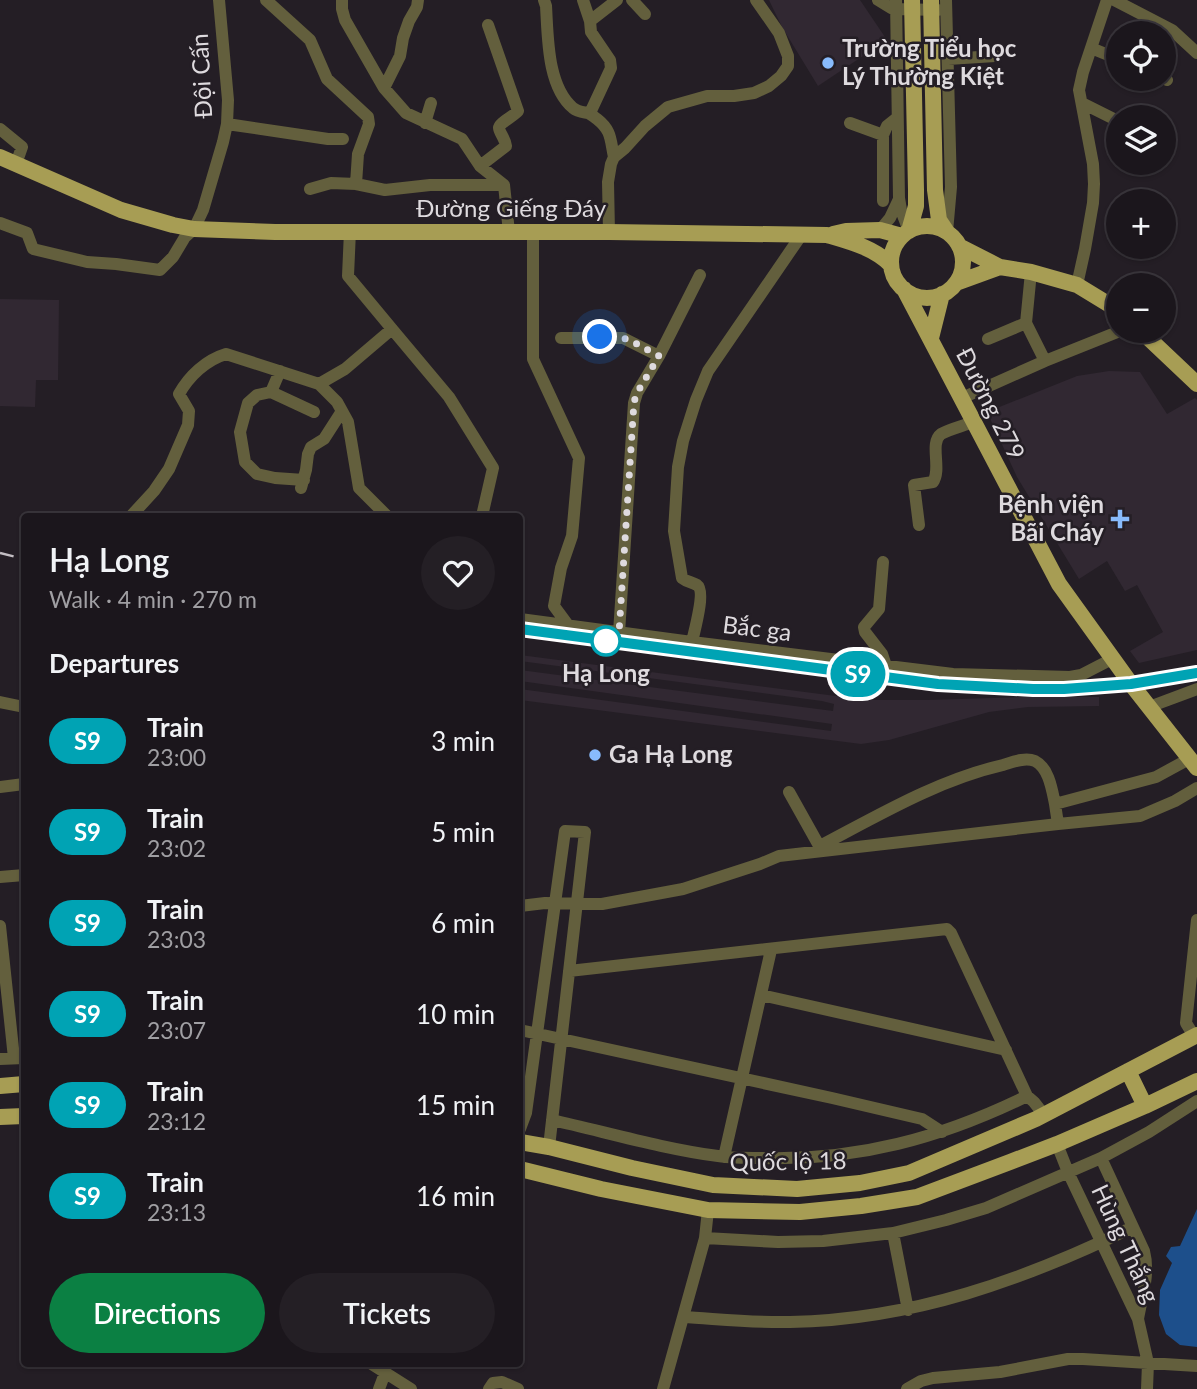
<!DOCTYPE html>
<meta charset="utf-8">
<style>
:root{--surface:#1b161c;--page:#241f25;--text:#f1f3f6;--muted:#a09fa3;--line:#39353b;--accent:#0b8043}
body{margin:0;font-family:Lato,sans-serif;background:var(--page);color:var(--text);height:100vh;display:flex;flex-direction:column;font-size:26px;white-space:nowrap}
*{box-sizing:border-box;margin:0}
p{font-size:23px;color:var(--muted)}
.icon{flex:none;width:38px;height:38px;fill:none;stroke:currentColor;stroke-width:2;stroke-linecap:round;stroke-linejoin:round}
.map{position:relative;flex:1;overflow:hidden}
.sheet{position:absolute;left:21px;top:513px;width:502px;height:854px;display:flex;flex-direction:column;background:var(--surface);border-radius:7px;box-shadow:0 2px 5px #0004,0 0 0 2px var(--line)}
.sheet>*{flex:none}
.badge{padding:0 14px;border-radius:23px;font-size:24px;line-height:46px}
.fabs{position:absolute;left:1106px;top:21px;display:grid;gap:14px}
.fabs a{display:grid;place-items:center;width:70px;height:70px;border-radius:50%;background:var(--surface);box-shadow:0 2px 5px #0004,0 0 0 2px var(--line);font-size:35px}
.you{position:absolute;width:35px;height:35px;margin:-18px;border:5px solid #fff;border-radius:50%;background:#1a73e8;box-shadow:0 0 0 10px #1a73e833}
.map>.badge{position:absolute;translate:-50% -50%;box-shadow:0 0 0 4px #fff}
h2{padding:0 28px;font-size:26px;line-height:63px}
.round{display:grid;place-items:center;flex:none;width:74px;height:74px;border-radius:37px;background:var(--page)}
.overview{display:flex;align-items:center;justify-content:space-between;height:119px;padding:0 28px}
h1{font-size:33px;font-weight:600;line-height:52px}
.cta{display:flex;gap:14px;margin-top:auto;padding:14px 28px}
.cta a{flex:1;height:80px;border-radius:42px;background:var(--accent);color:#fff;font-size:28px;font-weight:600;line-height:80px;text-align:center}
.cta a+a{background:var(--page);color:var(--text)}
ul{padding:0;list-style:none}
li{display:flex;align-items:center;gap:21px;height:91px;padding:0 28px}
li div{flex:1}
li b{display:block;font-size:26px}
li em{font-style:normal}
li .badge{min-width:77px;font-weight:700;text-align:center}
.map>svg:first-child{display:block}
.built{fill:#312832}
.water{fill:#1d4f8b}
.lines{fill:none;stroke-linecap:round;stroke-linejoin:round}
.minor{stroke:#635f3d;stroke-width:12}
.major{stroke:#a79d54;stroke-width:16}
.rail{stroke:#c3bec3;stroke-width:2.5;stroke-dasharray:14 7;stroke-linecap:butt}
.line-casing{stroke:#fff;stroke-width:16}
.line{stroke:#00a3b4;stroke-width:10}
.walk{stroke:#dedade;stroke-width:7;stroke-dasharray:0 12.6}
.poi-dot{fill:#88bbfc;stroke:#241e25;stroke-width:2.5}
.stop-dot{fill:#fff;stroke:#00a3b4;stroke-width:3.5}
.labels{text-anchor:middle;stroke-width:5;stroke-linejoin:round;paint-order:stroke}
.poi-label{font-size:24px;font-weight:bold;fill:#dedade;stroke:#241e25;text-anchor:start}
.street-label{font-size:24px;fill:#dedade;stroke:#241e25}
.stop-label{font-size:24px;font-weight:bold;fill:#dedade;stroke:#241e25}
</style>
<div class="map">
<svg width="1197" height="1389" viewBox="0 0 1197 1389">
<rect width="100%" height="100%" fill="#241e25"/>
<path class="built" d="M769,0H860L887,40L818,86L782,27Z
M0,299L59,300L58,380H36L35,407L0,406Z
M1109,371L1140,372L1167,414L1195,398L1197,400V650L1139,663L1130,651L1163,632L1137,585L1125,591L1107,561L1079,579L1017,477L987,412L1077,376Z
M520,626L938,681L1027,686H1062L1145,680L1197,670V675L1146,685L1064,693H1025L938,688L520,633Z
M520,655L867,700H927L1024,697H1099V706L1028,707L989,712L889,740L861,744L520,700V689L831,731L832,724L520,681V670L833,711L834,704L822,701L520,661Z"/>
<path class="water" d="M1197,1209V1347L1180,1345L1166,1334L1159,1315L1160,1290L1172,1263L1166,1256L1171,1247L1180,1246Z"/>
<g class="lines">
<path class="minor" d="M266,0L310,40L327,79L368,117L369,124L358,154L356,184
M342,0V9L345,20L384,88L406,113L462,139L480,166L504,185L509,232
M544,0L546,6C548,37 547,86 573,108C578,112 583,112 588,113C591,114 594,117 597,119C612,131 610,139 614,157
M583,0L590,21
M632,0L645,14
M878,0L891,8L896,9L938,10
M896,0L899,198L901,210L909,231
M946,0L951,187L947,232
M1114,0L1172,30L1197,53
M1091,48L1118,59
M948,59L995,56
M1164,78L1167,80
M384,88L400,56L403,38L409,21L417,7L418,0
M1082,103L1118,121
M590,113L611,68L610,60L591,32L590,21L617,0
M425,123L431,103
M850,123L883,135
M227,124L328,139H343
M0,129L22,147L16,164
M480,166L506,146C505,138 499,132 499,128C499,123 514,116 518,111L488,25
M310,189L331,183L356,184L385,190L430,185H504
M883,201V135L887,126L897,118
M0,223L27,233L33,249L87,262L116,264L160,270L173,257L185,237L194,229L203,210L223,142L227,124L228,100L219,0
M880,230L890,218L899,199
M350,231L348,276L392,329L449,397L493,468L482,516
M533,232V359L579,458L572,536L561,568L554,606L568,625
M609,232L608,182L611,164L614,157L625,148L645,126L668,107L707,96H734L754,93L769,86L781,76L788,66V56L779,33L756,0
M1031,272L1026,323L1045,361
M1077,285L1085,249L1093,203L1094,184L1093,164L1079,90L1083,72L1107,0
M561,338H623L659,356
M988,339L1026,323
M280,371L271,392L257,395L248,403L240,432L245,462L257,474L275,478L304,480
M319,384L345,369L392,329
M271,392L314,412
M962,398L1045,361L1120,331
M301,488L306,470L308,454L311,447L324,439L342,411
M131,516L154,491L169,469L188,425L189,411L179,394C189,376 206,360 226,354L319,384L337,402L348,422L359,488L387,516
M919,525L914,485L933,482C942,469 929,443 941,434C950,429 963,426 973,422
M883,562L879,609L864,627L865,632L882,654L886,666
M520,619L692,642L953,674L1070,677L1081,675L1112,659
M619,633L634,403L637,393L659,356L700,275
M692,642C694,632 706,591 697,585C692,582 687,582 682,578L674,531L678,467L683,441L696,400L708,371L802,234
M0,702L24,707
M1149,707L1197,689
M0,787L24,784
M789,792L822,851
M1058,824L1140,816L1175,801L1197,788
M820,846C879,815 938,780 1003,765C1013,762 1025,757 1035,761C1049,768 1052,790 1055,804
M0,877L24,875
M520,906L545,903L602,904L683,889L760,864L779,856L1058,824L1055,804L1156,777L1189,759
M0,926L14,1058
M569,971L947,929L951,933L1027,1096L1034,1102L1044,1115
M761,995L1006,1050
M520,1030L832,1098L922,1119L942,1132
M1194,1036L1186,1023L1197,920
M0,1059L24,1058
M552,1120C606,1132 664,1149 718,1156C732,1158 747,1158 761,1158C857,1161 941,1138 1027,1096
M520,1129L526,1113L565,831L585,832L549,1147
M1057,1144L1068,1172L1138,1319L1148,1363L1147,1389
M724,1157L771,950
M1101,1158L1144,1251C1150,1274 1142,1296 1138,1319
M893,1233L908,1310
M705,1238L778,1242L823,1241L893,1233L946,1220L986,1208L1101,1158L1149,1132L1197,1101
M683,1317C718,1319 754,1323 790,1322C912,1320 1024,1280 1133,1227
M370,1363L411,1389
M379,1389L385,1373
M489,1389L493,1383L502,1382L518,1389
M663,1389L705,1238L708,1210
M907,1389L921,1381L933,1378L1000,1372L1068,1359H1083L1197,1366"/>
<path class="major" d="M931,0L935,190L939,220L947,232
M0,157L121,210L173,225L194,229L275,232H609L827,235C851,242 874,248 891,265
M891 262a36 36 0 1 1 72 0a36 36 0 1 1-72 0Z
M909,231L916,206V190L912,0
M833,234L846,231L880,230L902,236
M959,246L1000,267L1031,272L1077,285L1118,310
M956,283L1000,267
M904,289L1059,584L1131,684L1197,768
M1141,331L1197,384
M931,338L942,294
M1128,1071L1145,1106
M0,1086L24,1084
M0,1117L24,1116
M520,1142L549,1147L632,1168L713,1185L797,1189L860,1183L909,1173L1036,1119L1197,1035
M520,1169L601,1189L708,1210L800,1212L861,1206L917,1197L1010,1162L1057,1144L1145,1106L1197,1081"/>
<path class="rail" d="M0,553L24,559
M520,629L938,684L1033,689H1064L1131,684L1197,672"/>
</g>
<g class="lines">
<g class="line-casing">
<path id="line" d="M520,629L938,684L1033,689H1064L1131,684L1197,673"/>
</g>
<use href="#line" class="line"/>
<path class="walk" d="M600,337L628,339L659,356L637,393L634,402L619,633L606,641"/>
</g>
<g class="poi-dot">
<circle cx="828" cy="63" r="7"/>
<path d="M1116.5 508.5h7v7h7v7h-7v7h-7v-7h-7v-7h7z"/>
<circle cx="595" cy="755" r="7"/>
</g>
<circle class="stop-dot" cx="606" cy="641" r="14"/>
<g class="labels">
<g class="poi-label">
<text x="842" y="57">Trường Tiểu học<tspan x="842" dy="28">Lý Thường Kiệt</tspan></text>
<text x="1104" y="513" text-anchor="end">Bệnh viện<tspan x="1104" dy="28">Bãi Cháy</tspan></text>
<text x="609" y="763">Ga Hạ Long</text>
</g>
<g class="street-label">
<text transform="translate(202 76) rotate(-93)" y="8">Đội Cấn</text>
<text x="511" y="217">Đường Giếng Đáy</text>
<text transform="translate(990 404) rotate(63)" y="8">Đường 279</text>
<text transform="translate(757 629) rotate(7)" y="8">Bắc ga</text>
<text transform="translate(788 1162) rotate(-1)" y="8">Quốc lộ 18</text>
<text transform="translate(1125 1244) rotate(65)" y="8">Hùng Thắng</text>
</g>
<g class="stop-label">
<text x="606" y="682">Hạ Long</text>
</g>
</g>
</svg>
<div class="fabs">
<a><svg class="icon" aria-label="locate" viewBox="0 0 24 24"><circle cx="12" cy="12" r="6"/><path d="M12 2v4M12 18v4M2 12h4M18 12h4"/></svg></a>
<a><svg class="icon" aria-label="layers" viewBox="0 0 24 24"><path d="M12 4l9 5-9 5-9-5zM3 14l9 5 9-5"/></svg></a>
<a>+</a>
<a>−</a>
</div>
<div class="you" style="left:600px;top:337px"></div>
<b class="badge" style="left:858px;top:674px;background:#00a3b4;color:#fff">S9</b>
<section class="sheet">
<div class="overview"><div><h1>Hạ Long</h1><p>Walk · 4 min · 270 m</p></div><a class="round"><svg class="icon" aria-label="heart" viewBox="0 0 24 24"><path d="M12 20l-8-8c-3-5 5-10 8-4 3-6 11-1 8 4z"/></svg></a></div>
<h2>Departures</h2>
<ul>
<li><span class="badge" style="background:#00a3b4;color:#fff">S9</span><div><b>Train</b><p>23:00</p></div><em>3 min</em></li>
<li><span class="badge" style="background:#00a3b4;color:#fff">S9</span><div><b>Train</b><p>23:02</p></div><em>5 min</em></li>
<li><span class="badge" style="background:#00a3b4;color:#fff">S9</span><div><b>Train</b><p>23:03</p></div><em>6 min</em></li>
<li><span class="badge" style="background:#00a3b4;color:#fff">S9</span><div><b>Train</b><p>23:07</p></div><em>10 min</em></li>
<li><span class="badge" style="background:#00a3b4;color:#fff">S9</span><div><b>Train</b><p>23:12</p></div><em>15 min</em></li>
<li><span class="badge" style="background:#00a3b4;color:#fff">S9</span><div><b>Train</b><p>23:13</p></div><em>16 min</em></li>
</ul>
<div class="cta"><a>Directions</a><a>Tickets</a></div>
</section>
</div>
